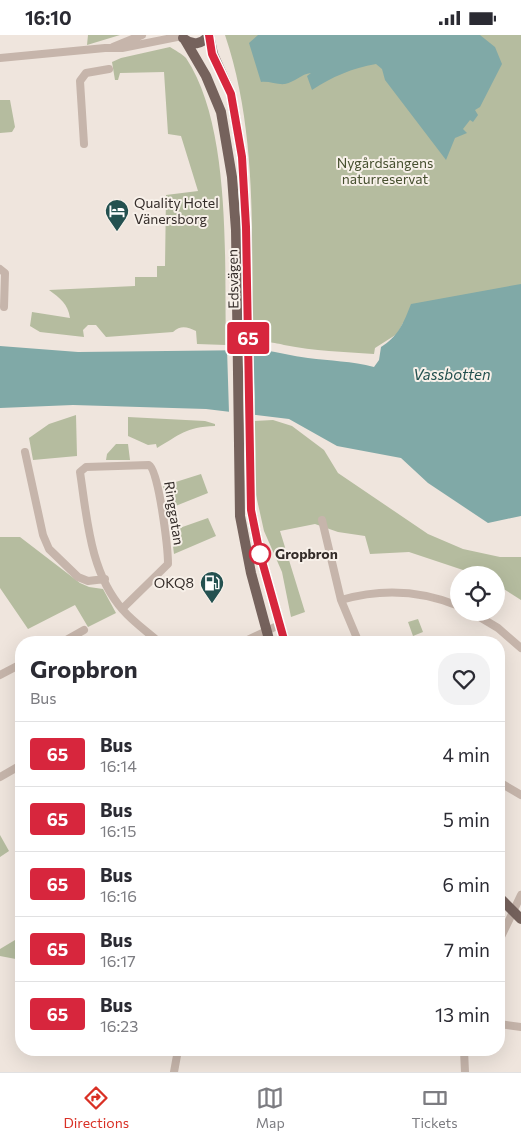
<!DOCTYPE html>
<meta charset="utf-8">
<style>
:root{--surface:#fff;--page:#f2f2f3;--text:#2b2b33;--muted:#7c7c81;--line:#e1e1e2;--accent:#d93025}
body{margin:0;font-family:Commissioner,sans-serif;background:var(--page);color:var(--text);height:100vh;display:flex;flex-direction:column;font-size:19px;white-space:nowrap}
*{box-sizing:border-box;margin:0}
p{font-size:16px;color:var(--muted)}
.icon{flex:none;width:28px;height:28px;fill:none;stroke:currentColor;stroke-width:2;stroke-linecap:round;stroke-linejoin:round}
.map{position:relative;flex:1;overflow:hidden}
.panel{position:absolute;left:15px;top:601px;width:490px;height:420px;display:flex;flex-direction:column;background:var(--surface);border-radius:20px;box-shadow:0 5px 20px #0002}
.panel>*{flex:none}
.badge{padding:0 10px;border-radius:4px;font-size:18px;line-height:32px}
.buttons{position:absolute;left:450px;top:531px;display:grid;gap:10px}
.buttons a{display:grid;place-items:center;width:55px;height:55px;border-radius:50%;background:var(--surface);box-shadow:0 5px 20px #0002;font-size:25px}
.map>.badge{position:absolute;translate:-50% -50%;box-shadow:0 0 0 2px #fff}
.round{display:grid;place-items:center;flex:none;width:52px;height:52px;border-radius:20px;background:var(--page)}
.overview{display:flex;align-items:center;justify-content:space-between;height:85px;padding:0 15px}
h1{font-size:24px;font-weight:700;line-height:38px}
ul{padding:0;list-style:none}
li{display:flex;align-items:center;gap:15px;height:65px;padding:0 15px;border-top:1px solid var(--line)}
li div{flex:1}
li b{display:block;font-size:19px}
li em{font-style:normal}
li .badge{min-width:55px;font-weight:700;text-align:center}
.status{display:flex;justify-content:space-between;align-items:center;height:35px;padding:0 25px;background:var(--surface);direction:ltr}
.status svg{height:14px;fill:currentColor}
.dock{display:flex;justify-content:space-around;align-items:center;height:70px;border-top:1px solid var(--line);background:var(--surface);font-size:14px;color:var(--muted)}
.dock a{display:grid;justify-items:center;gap:2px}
.dock .on{color:var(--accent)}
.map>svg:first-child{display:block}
.green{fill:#b5bc9f}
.water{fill:#80a9a7}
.pier{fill:#efe5dd}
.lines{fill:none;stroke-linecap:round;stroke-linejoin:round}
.minor{stroke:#c6b5ab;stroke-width:8}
.major{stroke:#75625c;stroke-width:10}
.line-casing{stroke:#fff;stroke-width:11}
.line{stroke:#d7263d;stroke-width:8}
.stop-dot{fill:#fff;stroke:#d7263d;stroke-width:2.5}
.labels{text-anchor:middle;stroke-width:4;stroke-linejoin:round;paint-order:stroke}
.park-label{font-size:14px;fill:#475030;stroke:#f7f0e9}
.poi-label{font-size:14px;fill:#342c29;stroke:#f7f0e9;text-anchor:start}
.street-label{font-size:14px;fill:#342c29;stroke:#f7f0e9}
.stop-label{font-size:14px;font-weight:bold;fill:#342c29;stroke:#f7f0e9;text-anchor:start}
.water-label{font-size:15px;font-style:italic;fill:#245150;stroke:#f7f0e9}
</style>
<div class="status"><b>16:10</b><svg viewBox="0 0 49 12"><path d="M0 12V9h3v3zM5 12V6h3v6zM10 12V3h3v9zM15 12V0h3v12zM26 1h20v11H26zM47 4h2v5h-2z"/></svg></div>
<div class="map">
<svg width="521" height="1037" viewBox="0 0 521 1037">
<rect width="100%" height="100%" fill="#efe5dd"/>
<path class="green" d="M88,0H120L87,10Z
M225,0H521V279L403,288L397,299L375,313L374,319C343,317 315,316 284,310C269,306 265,309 252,299C252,200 257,95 225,0Z
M170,12C175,15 182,19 186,23C232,92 224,228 226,310L197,309L196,296C187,292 181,290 173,297L106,302L96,290H88L83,295L84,302L40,297L30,291L32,277L70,283C68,269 60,263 49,255L135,251V242H157V231H165L166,160L198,156L181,101L168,99L164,37L120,38L118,45H115L112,27L121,23Z
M0,65H10L15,92L12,97L0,98Z
M76,380L77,421L33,425L29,403L49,389Z
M128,382L205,386L215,389V391C185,392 180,400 157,413L156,409L148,410L128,401Z
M273,385L292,391L324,415L338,438L428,499L463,514L500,522H521V565L496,549V540H478L409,517L370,519L365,501L338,497L315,489L280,496L305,577L291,582L282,537L264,496L256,460L253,386Z
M116,409H128L130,425H106L107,419Z
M201,439L208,458L168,474L163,451Z
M208,483L216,501L174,519L171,496Z
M0,502H20L80,548L89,552L103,554L116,578L88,592L75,570L28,594L0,553Z
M418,584L423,597L413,601L408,587Z
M0,800L9,816L0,822Z
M20,902L21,925L0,921V914Z"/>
<path class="water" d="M258,0H480L495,12L502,29L480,72L475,75L478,80L473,87L470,85L463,94L467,98L455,103L446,125L385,45L382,34L376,29C352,33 332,42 312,55L307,41L311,38C301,39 295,47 285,49C278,50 269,46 261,47L249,8Z
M521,249V481L488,488L428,448L401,423L337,411L289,384L206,374L73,370L0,373V311L78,317L262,315C278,317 292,321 308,323C330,326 352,326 374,332L379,325L381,312C398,302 404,287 411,269Z"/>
<path class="pier" d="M227,313H253L255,381L229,378Z"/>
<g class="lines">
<path class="minor" d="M113,12L142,0
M0,23L105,13H122L182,1
M84,109L80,46L86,38L109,34
M0,234L5,238L4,272
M25,417L43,500L49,514L78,542L88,546L105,544
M322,485L341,565L359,608
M341,565C382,553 420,555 459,571
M122,574L168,529C168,515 159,435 149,430L86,432L80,437C87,483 90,538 123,575C133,587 148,597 160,608
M473,578L498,593L521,613
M61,608L84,595
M241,608L279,590
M0,640L21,629
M0,742L21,730
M499,747L521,760
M499,906L521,860
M499,989L521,992
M464,1015L465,1037
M174,1037L178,1015"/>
<path class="major" d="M209,0L213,19L231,59L242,122L246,192L251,475L260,519L285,608
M183,3C192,11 202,10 209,0
M185,5L206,41L221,77L232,142L236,195L240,481L251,538L270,608
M499,862L521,884"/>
</g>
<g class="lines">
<g class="line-casing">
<path id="line" d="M209,0L212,19L231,59L242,122L246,192L251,475L260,519L285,608"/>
</g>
<use href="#line" class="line"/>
</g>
<defs>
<g id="hotel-pin" transform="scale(1.25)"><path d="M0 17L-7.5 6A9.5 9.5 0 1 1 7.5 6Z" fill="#245150" stroke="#f7f0e9"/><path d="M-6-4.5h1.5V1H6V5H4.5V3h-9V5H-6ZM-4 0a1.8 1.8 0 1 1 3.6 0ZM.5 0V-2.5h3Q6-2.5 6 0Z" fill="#fff"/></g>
<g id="fuel-pin" transform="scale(1.25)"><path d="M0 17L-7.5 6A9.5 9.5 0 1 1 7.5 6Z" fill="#245150" stroke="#f7f0e9"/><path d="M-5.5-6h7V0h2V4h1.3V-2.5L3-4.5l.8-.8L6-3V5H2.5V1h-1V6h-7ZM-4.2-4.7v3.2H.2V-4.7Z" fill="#fff"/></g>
</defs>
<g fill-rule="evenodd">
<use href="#hotel-pin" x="117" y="176"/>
<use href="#fuel-pin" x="212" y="548"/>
</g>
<circle class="stop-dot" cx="260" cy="519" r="10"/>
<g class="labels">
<g class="park-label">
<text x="385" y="133">Nygårdsängens<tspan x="385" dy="16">naturreservat</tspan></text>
</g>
<g class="poi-label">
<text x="134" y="173">Quality Hotel<tspan x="134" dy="16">Vänersborg</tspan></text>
<text x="194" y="553" text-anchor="end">OKQ8</text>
</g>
<g class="street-label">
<text transform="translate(233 244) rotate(-91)" y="5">Edsvägen</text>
<text transform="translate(174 478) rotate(81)" y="5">Ringgatan</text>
</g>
<g class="stop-label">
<text x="275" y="524">Gropbron</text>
</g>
<g class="water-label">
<text x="452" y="345">Vassbotten</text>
</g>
</g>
</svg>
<div class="buttons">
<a><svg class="icon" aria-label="locate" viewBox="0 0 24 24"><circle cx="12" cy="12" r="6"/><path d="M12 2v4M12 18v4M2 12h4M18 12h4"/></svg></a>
</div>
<b class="badge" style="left:248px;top:303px;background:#d7263d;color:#fff">65</b>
<section class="panel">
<div class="overview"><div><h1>Gropbron</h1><p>Bus</p></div><a class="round"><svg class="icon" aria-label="heart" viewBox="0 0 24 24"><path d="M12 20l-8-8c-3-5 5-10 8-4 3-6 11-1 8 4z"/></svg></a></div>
<ul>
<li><span class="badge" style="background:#d7263d;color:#fff">65</span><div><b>Bus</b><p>16:14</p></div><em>4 min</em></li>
<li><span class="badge" style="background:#d7263d;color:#fff">65</span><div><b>Bus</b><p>16:15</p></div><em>5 min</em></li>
<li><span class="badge" style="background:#d7263d;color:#fff">65</span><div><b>Bus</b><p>16:16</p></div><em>6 min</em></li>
<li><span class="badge" style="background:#d7263d;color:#fff">65</span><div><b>Bus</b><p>16:17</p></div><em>7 min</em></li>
<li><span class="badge" style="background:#d7263d;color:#fff">65</span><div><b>Bus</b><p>16:23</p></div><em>13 min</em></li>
</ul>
</section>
</div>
<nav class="dock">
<a class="on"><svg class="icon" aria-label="directions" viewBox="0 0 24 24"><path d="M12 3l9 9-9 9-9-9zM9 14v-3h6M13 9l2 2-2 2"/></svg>Directions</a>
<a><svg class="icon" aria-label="map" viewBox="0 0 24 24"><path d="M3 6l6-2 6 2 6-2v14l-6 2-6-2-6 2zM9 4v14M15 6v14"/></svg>Map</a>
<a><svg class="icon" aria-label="tickets" viewBox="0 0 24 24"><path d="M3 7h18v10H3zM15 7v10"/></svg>Tickets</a>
</nav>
